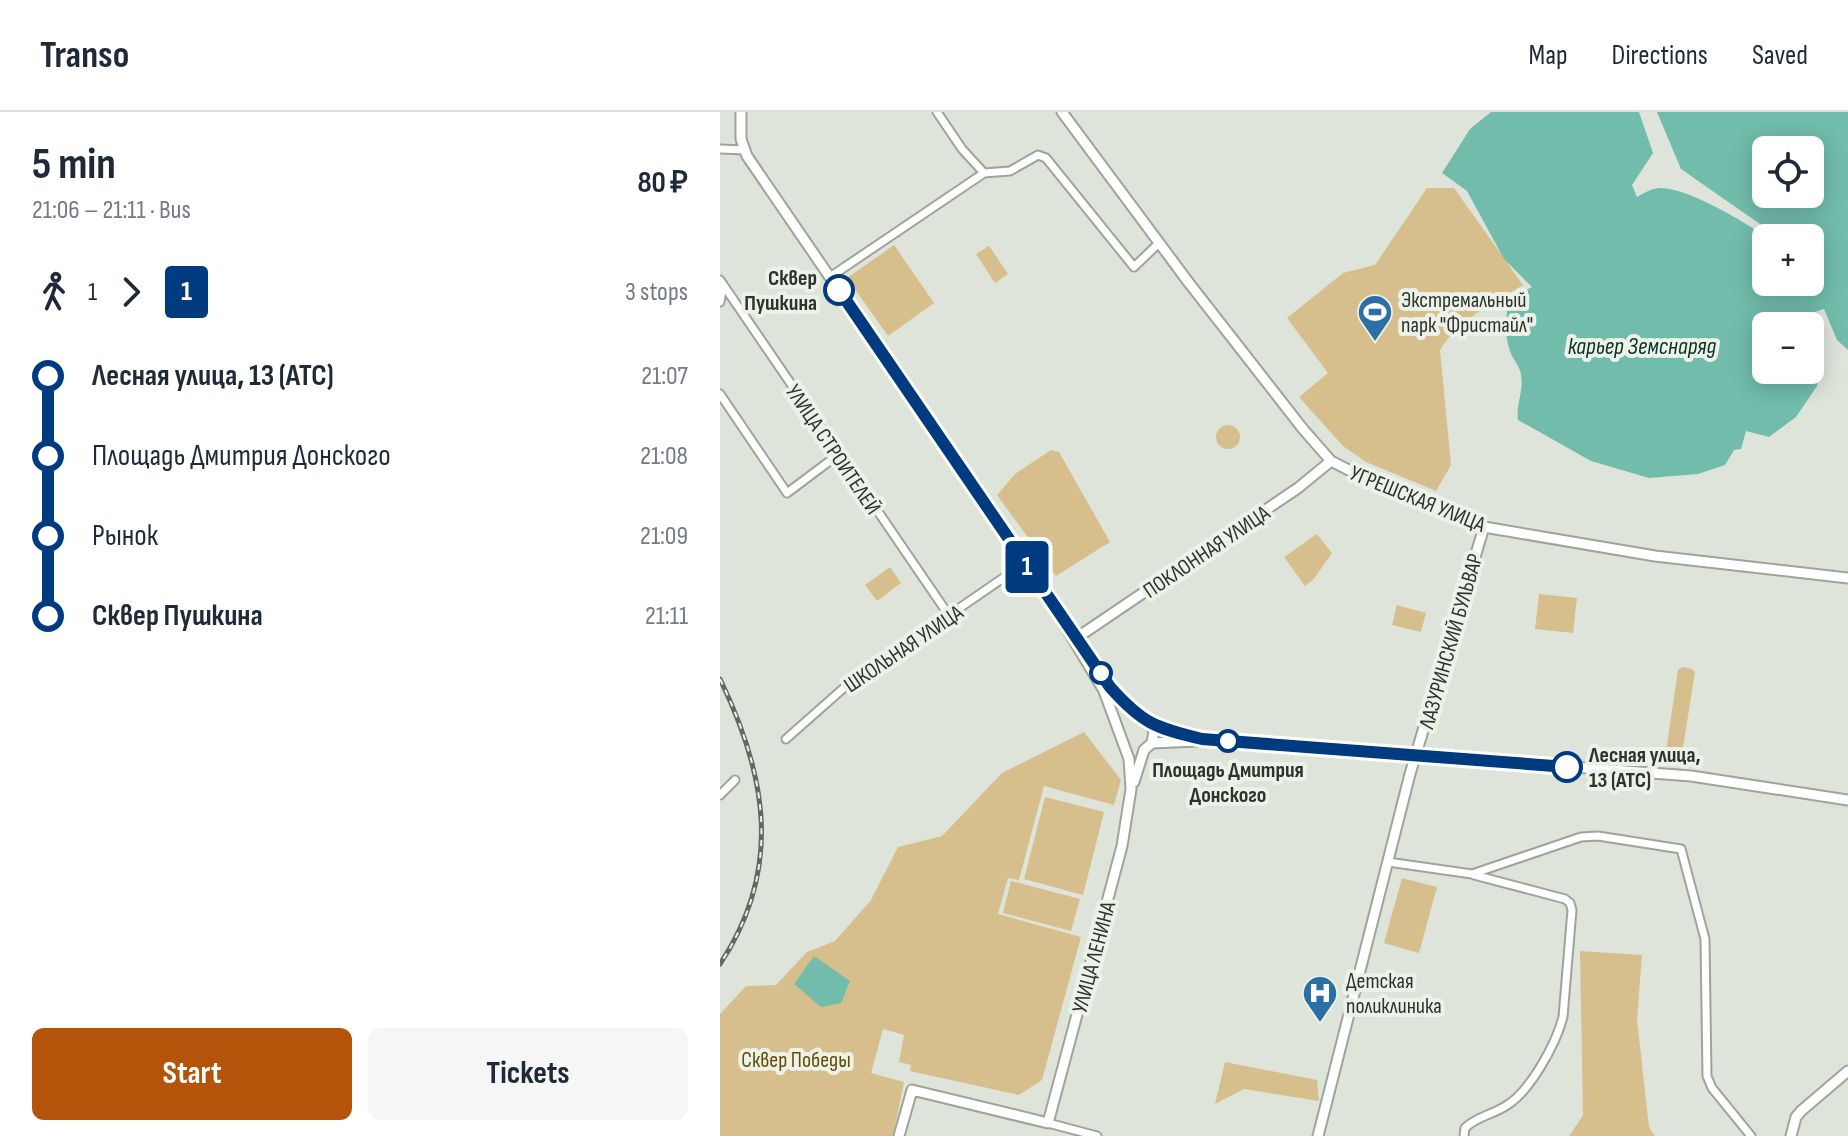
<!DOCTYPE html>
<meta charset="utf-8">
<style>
:root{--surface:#fff;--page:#f6f6f7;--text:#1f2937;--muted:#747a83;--line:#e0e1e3;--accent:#b45309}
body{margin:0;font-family:"Sofia Sans Condensed",sans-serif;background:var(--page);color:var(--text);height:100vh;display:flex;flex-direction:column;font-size:30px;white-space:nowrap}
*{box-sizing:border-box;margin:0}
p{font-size:26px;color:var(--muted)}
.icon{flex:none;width:44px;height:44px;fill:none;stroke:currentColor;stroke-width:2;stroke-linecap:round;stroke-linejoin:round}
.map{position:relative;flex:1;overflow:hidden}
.side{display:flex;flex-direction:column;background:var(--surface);width:720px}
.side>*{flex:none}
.badge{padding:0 16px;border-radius:6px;font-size:28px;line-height:52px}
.tools{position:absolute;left:1032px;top:24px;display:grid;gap:16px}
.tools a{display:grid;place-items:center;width:72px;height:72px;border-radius:12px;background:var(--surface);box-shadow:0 4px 20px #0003;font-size:40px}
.map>.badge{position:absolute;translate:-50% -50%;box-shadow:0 0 0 4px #fff}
.legs{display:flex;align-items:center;gap:12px;height:88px;padding:0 32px;font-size:26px}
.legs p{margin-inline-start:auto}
.headline{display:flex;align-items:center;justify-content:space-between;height:136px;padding:0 32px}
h1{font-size:44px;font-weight:700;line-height:60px}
.cta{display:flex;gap:16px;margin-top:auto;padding:16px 32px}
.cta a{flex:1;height:92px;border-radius:12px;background:var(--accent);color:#fff;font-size:32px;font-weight:700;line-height:92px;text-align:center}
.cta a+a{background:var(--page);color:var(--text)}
ul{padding:0 32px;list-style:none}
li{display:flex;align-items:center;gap:28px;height:80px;font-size:30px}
li i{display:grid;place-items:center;width:12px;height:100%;margin:0 10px;background:currentColor}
li i::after{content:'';width:20px;height:20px;margin:-10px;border:6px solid;border-radius:50%;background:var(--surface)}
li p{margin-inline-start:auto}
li:first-child i{background:linear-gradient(#0000 50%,currentColor 0)}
li:last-child i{background:linear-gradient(currentColor 50%,#0000 0)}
header{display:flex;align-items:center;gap:48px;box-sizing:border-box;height:112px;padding:0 40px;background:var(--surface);border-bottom:2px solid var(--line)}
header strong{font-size:38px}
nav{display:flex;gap:44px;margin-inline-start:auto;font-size:28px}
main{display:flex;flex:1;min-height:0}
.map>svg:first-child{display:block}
.green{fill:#d6bf8c}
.water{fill:#71bcaa;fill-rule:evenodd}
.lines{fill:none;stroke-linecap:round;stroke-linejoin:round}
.street-casing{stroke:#9ea49a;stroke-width:11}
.secondary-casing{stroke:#9ea49a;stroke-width:13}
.street{stroke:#fff;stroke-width:7}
.secondary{stroke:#fff;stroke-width:9}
.rail-casing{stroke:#646762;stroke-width:5}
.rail{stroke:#ecf2e7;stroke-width:2;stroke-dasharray:6;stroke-linecap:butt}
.line-1-casing{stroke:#fff;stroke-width:18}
.line-1{stroke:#003b80;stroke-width:12}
.stop-1-dot{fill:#fff;stroke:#003b80;stroke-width:4}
.labels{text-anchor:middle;stroke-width:8;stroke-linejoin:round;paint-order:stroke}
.stop-label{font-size:22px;font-weight:bold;fill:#30322e;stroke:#ecf2e7;text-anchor:end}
.poi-label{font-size:22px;fill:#30322e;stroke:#ecf2e7;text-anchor:start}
.street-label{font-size:22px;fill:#30322e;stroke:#ecf2e7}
.park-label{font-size:22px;fill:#654c01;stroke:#ecf2e7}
.water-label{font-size:24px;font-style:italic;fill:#0d322a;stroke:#ecf2e7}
</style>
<header>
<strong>Transo</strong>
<nav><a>Map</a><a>Directions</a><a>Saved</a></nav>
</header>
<main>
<section class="side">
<div class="headline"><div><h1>5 min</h1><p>21:06 – 21:11 · Bus</p></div><b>80 ₽</b></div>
<div class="legs"><svg class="icon" aria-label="walk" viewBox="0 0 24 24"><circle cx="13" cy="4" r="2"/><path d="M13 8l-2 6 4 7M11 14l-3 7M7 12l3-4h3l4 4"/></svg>1<svg class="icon" aria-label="forward" viewBox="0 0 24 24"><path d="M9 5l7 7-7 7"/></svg><b class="badge" style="background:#003b80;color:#fff">1</b><p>3 stops</p></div>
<ul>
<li><i style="color:#003b80"></i><b>Лесная улица, 13 (АТС)</b><p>21:07</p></li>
<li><i style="color:#003b80"></i><span>Площадь Дмитрия Донского</span><p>21:08</p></li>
<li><i style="color:#003b80"></i><span>Рынок</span><p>21:09</p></li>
<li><i style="color:#003b80"></i><b>Сквер Пушкина</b><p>21:11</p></li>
</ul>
<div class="cta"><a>Start</a><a>Tickets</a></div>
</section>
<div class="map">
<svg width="1128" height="1024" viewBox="0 0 1128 1024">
<rect width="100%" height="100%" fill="#dfe4da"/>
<path class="green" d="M707,76H734L803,173C772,192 740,206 720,238L731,353L716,379L646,350L623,334L579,285L608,261L567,206L623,161L655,153Z
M174,133L214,191L168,224L127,166Z
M269,134L288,162L275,171L256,142Z
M496 325a12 12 0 1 1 24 0a12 12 0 1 1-24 0Z
M331,338L339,340L390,430L336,464L277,383L295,362Z
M597,422L612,441L593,468L585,474L564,445Z
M170,455L181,471L157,489L145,473Z
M819,482L857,486L853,521L815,517Z
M677,493L706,501L701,520L672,513Z
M962,555L972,557L975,560L961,648L959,650L945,646L958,558Z
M364,620L401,668L394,693L324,674L299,768L288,766L278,802L361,825L322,968L299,983L190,959L191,953L179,950L184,923L163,917L151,961L184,970L173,1024H0V902L26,874L56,873L87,840L115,829L151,788L178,735L222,724L282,661Z
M325,685L384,700L363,783L304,767Z
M682,766L717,775L699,841L664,831Z
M291,769L360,787L351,819L283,801Z
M860,839L922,843L917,907L929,1015L935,1024H849L863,1003Z
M505,950L597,968L599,989L524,977L495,992Z"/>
<path class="water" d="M771,0H919L933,41L912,73L917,85C926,80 932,76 941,76C967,76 1026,110 1047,126L1046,170H1090V126H1060L961,57L937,0H1128V238L1117,228L1104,197L1092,201L1093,226L1102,233L1097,274L1076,305L1049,325L1026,319L1021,337L1014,338L1005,353L978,362L929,366L871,349L798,308C796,291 804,279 801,263C800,254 793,248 790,239C784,222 786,204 789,187L812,175L784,147L747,79L722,61L750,17ZM1046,38H1090V82H1046ZM1090,214V258H1046V214Z
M94,844L130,869L121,891L101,895L74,872Z"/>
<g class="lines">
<g class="street-casing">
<path id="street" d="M217,0L242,37L264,61
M0,37L25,38
M110,165L264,61L290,59L318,43L326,46L414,155L439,131
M0,168L230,505
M0,190L3,173
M0,282L67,381L119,342
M66,627L126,574L305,451
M0,683L15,668
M668,750L752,762L861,725L878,724L961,737L985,827L987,964L992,976L1031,1024
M328,1011L377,1024
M744,1024L745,1016C756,1005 771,1003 784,995C809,982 836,932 843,905L852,798L850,791L845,787L754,763"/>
</g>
<g class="secondary-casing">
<path id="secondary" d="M21,0V27L27,44L325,480L384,579L409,647L411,677L402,734L328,1011L192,978L179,1024
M342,0L469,171L583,317L611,349L664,376L764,415L935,444L1128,466
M358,525L578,376L611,349
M361,530C371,546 381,564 394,578C403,590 430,609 434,619L432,631L424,638L414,670
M431,613L473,625
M432,631L500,628L971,664L1128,688
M598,1024L690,662L764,415
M1071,1024L1076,1005L1081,999L1128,959"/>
</g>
<use href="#street" class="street"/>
<use href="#secondary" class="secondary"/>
<g class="rail-casing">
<path id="rail" d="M0,567C47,664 63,757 0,852"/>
</g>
<use href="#rail" class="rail"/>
</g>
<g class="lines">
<g class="line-1-casing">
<path id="line-1" d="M119,178L390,575C422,611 435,616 482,627L847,655"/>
</g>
<use href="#line-1" class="line-1"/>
</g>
<defs>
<g id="stadium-pin" transform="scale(1.8)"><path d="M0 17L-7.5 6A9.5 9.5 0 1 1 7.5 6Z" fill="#2a70a5" stroke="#ecf2e7"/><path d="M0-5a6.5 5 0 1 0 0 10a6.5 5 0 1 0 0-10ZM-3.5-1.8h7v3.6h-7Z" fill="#fff"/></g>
<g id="hospital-pin" transform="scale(1.8)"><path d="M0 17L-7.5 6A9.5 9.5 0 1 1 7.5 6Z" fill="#2a70a5" stroke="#ecf2e7"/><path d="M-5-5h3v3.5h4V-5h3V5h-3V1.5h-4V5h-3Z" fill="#fff"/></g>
</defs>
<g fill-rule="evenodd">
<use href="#stadium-pin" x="655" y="200"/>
<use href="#hospital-pin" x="600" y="881"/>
</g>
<g class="stop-1-dot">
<circle cx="119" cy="178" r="14"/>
<circle cx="381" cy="561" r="10"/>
<circle cx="508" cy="629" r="10"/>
<circle cx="847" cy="655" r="14"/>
</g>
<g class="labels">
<g class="stop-label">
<text x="97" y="173">Сквер<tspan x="97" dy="25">Пушкина</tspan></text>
<text x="869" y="650" text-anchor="start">Лесная улица,<tspan x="869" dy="25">13 (АТС)</tspan></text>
<text x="508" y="665" text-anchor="middle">Площадь Дмитрия<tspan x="508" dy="25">Донского</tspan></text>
</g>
<g class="poi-label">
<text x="681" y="195">Экстремальный<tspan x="681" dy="25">парк "Фристайл"</tspan></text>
<text x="626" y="876">Детская<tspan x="626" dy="25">поликлиника</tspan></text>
</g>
<g class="street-label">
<text transform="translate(114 337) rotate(56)" y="8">УЛИЦА СТРОИТЕЛЕЙ</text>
<text transform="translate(698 386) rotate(22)" y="8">УГРЕШСКАЯ УЛИЦА</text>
<text transform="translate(486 439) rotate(-34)" y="8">ПОКЛОННАЯ УЛИЦА</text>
<text transform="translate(730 529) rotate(-74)" y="8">ЛАЗУРИНСКИЙ БУЛЬВАР</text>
<text transform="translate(183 536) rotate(-34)" y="8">ШКОЛЬНАЯ УЛИЦА</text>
<text transform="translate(373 845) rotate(-75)" y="8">УЛИЦА ЛЕНИНА</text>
</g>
<g class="park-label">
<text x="76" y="955">Сквер Победы</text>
</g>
<g class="water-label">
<text x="922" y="242">карьер Земснаряд</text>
</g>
</g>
</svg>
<div class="tools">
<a><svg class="icon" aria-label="locate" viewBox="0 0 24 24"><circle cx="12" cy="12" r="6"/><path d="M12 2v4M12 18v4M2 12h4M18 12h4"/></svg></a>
<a>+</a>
<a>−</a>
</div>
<b class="badge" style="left:307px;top:455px;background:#003b80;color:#fff">1</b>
</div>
</main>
